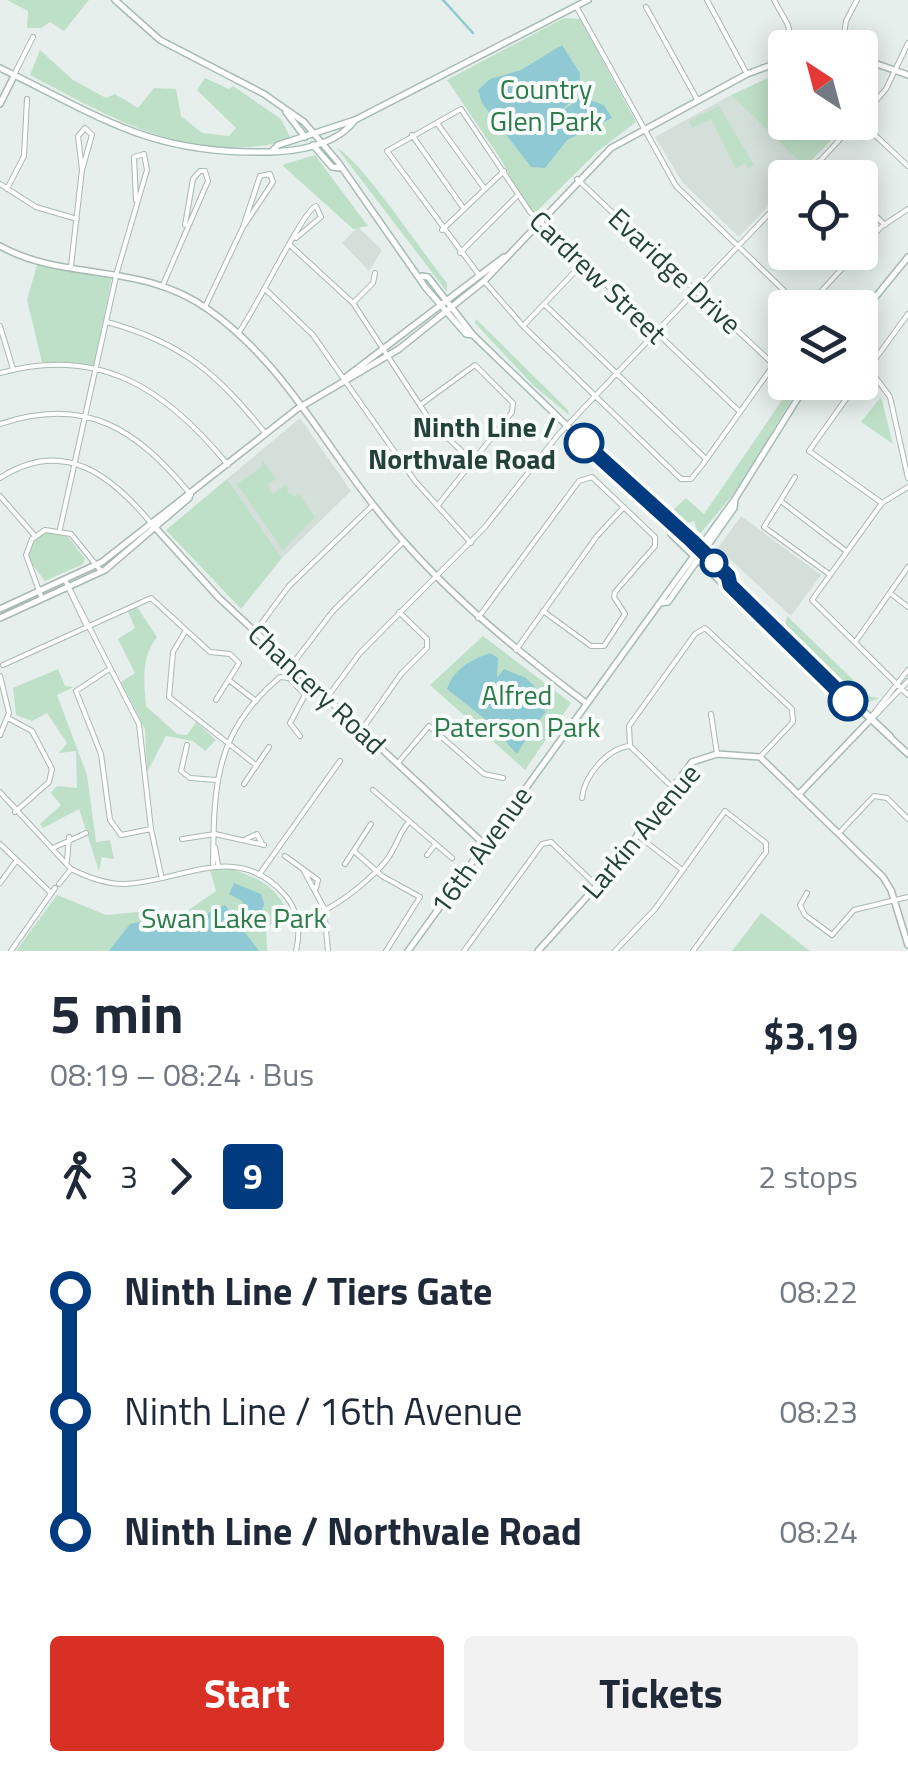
<!DOCTYPE html>
<meta charset="utf-8">
<style>
:root{--surface:#fff;--page:#f2f2f3;--text:#1f2937;--muted:#747a83;--accent:#d93025}
body{margin:0;font-family:"Titillium Web",sans-serif;background:var(--page);color:var(--text);height:100vh;display:flex;flex-direction:column;font-size:38px;white-space:nowrap}
*{box-sizing:border-box;margin:0}
p{font-size:32px;color:var(--muted)}
.icon{flex:none;width:55px;height:55px;fill:none;stroke:currentColor;stroke-width:2;stroke-linecap:round;stroke-linejoin:round}
.map{position:relative;height:951px;overflow:hidden}
.drawer{display:flex;flex-direction:column;background:var(--surface);flex:1}
.drawer>*{flex:none}
.badge{padding:0 20px;border-radius:8px;font-size:35px;line-height:65px}
.needle{width:65px;rotate:324deg}
.tools{position:absolute;left:768px;top:30px;display:grid;gap:20px}
.tools a{display:grid;place-items:center;width:110px;height:110px;border-radius:10px;background:var(--surface);box-shadow:0 5px 25px #0003;font-size:50px}
.map>.badge{position:absolute;translate:-50% -50%;box-shadow:0 0 0 5px #fff}
.legs{display:flex;align-items:center;gap:15px;height:110px;padding:0 50px;font-size:32px}
.legs p{margin-inline-start:auto}
.headline{display:flex;align-items:center;justify-content:space-between;height:170px;padding:0 50px}
h1{font-size:55px;font-weight:700;line-height:75px}
.action{display:flex;gap:20px;margin-top:auto;padding:20px 50px}
.action a{flex:1;height:115px;border-radius:10px;background:var(--accent);color:#fff;font-size:40px;font-weight:700;line-height:115px;text-align:center}
.action a+a{background:var(--page);color:var(--text)}
ul{padding:0 50px;list-style:none}
li{display:flex;align-items:center;gap:35px;height:120px;font-size:38px}
li i{display:grid;place-items:center;width:15px;height:100%;margin:0 12px;background:currentColor}
li i::after{content:'';width:25px;height:25px;margin:-12px;border:8px solid;border-radius:50%;background:var(--surface)}
li p{margin-inline-start:auto}
li:first-child i{background:linear-gradient(#0000 50%,currentColor 0)}
li:last-child i{background:linear-gradient(currentColor 50%,#0000 0)}
.map>svg:first-child{display:block}
.built{fill:#d4dfda}
.green{fill:#bfe0c8}
.water{fill:#8ec9d4}
.lines{fill:none;stroke-linecap:round;stroke-linejoin:round}
.stream{stroke:#8ec9d4;stroke-width:2.5}
.minor-casing{stroke:#a8b8b2;stroke-width:6}
.tertiary-casing{stroke:#a8b8b2;stroke-width:8}
.secondary-casing{stroke:#a4bbb3;stroke-width:8}
.minor{stroke:#fff;stroke-width:4}
.tertiary{stroke:#fff;stroke-width:5}
.secondary{stroke:#fff;stroke-width:5}
.line-1-casing{stroke:#fff;stroke-width:22}
.line-1{stroke:#003b80;stroke-width:15}
.stop-1-dot{fill:#fff;stroke:#003b80;stroke-width:5}
.labels{text-anchor:middle;stroke-width:8;stroke-linejoin:round;paint-order:stroke}
.park-label{font-size:28px;fill:#2d7a4b;stroke:#f7fbf9}
.street-label{font-size:28px;fill:#24423a;stroke:#f7fbf9}
.stop-label{font-size:28px;font-weight:bold;fill:#24423a;stroke:#f7fbf9;text-anchor:end}
</style>
<div class="map">
<svg width="908" height="951" viewBox="0 0 908 951">
<rect width="100%" height="100%" fill="#e6efeb"/>
<path class="built" d="M731,95L805,167L795,177L785,178V188L739,237L683,183L655,137Z
M358,227L382,250L369,271L342,243Z
M300,418L351,491L282,558L227,479Z
M741,516L821,575L791,616L718,548Z"/>
<path class="green" d="M7,0H89L64,31L50,22L41,28H27L28,11Z
M564,18L580,19L636,122L598,151L535,213L520,198L502,161L447,80Z
M40,50L73,80L106,98L115,94L138,108L154,88L176,89L181,116L202,133L229,136L236,128L197,90L205,78L229,89L233,86L281,119L290,137C279,145 261,146 246,147C166,152 99,111 30,75Z
M785,70V122L848,123L805,167L731,95Z
M719,106L754,165L748,169L745,163L736,169L711,119L692,128L689,121Z
M337,148C362,161 424,255 447,283V292Z
M315,155L368,226L353,229L282,165Z
M37,265L112,277L94,365L42,362L27,300Z
M476,319L568,410L569,415L532,384L475,323Z
M794,383H801L741,485L699,535L694,521L689,522L695,535L621,469L590,433L673,510L686,498L704,514Z
M881,397L893,444L861,422Z
M263,461L276,479L267,485L273,494L286,484L288,492L295,497L299,494L315,517L283,550L237,484L260,468Z
M227,479L282,558L241,609L166,530Z
M50,531L65,533L85,559L83,564L45,581L29,560C30,544 35,536 50,531Z
M137,607L157,637C141,657 144,682 146,706L177,734L187,735L196,722L216,740L205,751L193,741L166,736L147,772L145,729L121,682L135,673L118,639L135,628L128,612Z
M787,616L871,697L879,698L867,703L785,627Z
M483,636L571,703L525,770L430,685Z
M58,669L65,686L74,687L57,695L87,775L96,842L110,840L114,859L102,857L99,871L79,809L43,828L40,824L61,805L51,793L57,786L77,788L76,751L59,753L67,743L47,713L32,721L16,715L13,688Z
M231,869C262,879 280,889 291,921L266,925L267,951H16L57,895L106,915L138,912L166,919L180,916L216,891L210,870Z
M761,913L810,951H732Z"/>
<path class="water" d="M562,45L580,73L579,94L550,121L581,97L604,105L612,118L567,140L545,168L531,167L482,103L478,90L490,79L521,70Z
M490,653L498,658L497,678L504,669L526,678L542,694L545,712L549,708L537,723L518,718L529,734L517,754L485,719L447,689C454,669 470,660 490,653Z
M234,883L261,894L264,904L260,919L253,921L242,901L229,894Z
M225,905L259,951H109L130,924L145,921L190,930L214,908Z"/>
<g class="lines">
<path class="stream" d="M443,0L473,33"/>
<g class="minor-casing">
<path id="minor" d="M707,0L747,74
M774,0L788,25L793,48
M576,6L676,186L802,308
M646,7L698,101
M842,48L846,21L857,0
M15,73L33,37
M860,119L886,89L908,43
M860,121L908,166
M437,123L484,188
M412,135L464,209
M819,161L836,178
M804,178L856,122
M577,179L773,364
M0,184L36,207L77,219
M7,189L24,156L27,99
M860,201L885,225
M442,230L504,171
M291,246L353,303L431,422L472,461
M860,249L881,227L908,209
M831,252L845,266
M460,253L516,197
M71,266L82,170L92,135L85,128L78,136L82,170
M479,275L387,151L461,109L530,212L739,411
M484,281L523,326L681,479H691L703,464L785,349
M162,287L208,181L205,171H200L193,179L185,225
M265,289L313,335L415,481L471,543
M353,303L373,283L375,273
M544,304L706,459
M205,307L243,227L273,182L270,174L260,176L243,227
M806,308L857,252
M107,322C184,343 217,374 266,434
M524,325L583,263
M0,326L13,369
M239,332C255,311 303,210 316,206L321,217L296,238
M860,356L890,397L908,478
M0,373C101,345 167,390 228,465
M860,380L908,314
M858,382L809,451L882,503
M420,405L475,365L513,403L512,412L438,505
M0,424C86,395 137,429 191,495
M795,477L764,527L829,574
M0,478C63,437 111,475 151,523
M908,487L882,503L812,600L908,695
M0,496L35,536
M782,502L846,551
M60,529L117,272L147,170L144,154L134,157L136,200
M65,580L139,724L151,829L161,875
M68,587L87,627
M890,593L908,607
M42,599L26,555L32,539L45,530L71,534L101,571
M478,618L579,481L592,477L655,537V546L615,592L614,597L625,614L604,646H591L543,611
M185,632L173,652L169,697L256,765
M255,632L289,586L373,505
M856,641L908,567
M516,650L597,536L624,507
M3,665L151,598L210,652L230,654L239,663L216,700
M291,666L333,611L403,542
M108,670L76,691L101,754L110,820L121,835L151,829
M0,676L9,713L0,735
M230,681L256,701
M326,699L360,653L485,527L558,435L785,197
M711,714L717,754
M871,717L908,670
M8,718L32,731L52,769L49,782L15,812
M873,718L908,681
M361,731L401,674L427,648V639L399,612
M187,745L181,771L190,778L216,780
M397,764L429,726L484,774L503,778
M244,784L269,747
M672,787L630,746L629,726L695,634L705,628L792,709L793,722L760,757
M373,790L452,858
M0,792L71,869
M582,798C584,776 607,749 629,746
M839,833L874,796L887,798L908,819
M637,835L681,869
M182,839L215,834L264,845
M246,839L257,834L262,844
M0,844L50,892
M215,847L218,865
M53,848L86,833
M355,852L382,876L420,897L386,951
M427,855L435,845
M285,856L318,880L316,888
M67,861L69,837
M345,864L371,824
M213,865C214,785 214,733 280,677L289,678L305,695L290,723L300,736
M71,869C85,876 106,884 123,884C179,883 235,840 283,893C299,910 301,930 296,951
M304,871L324,908L328,951
M259,875L340,761
M0,883L17,860
M59,884L71,869
M807,893L800,905L805,915L832,935L854,910L908,897
M297,917C322,921 373,879 388,858C396,847 399,834 408,823
M297,917L315,913
M11,951L55,888
M464,951L542,844L551,842L598,887
M615,951L655,909L725,811L766,843V852L693,951"/>
</g>
<g class="tertiary-casing">
<path id="tertiary" d="M860,58L908,75
M0,104L14,76
M0,246C64,282 141,261 209,310C282,362 320,438 375,507C435,584 508,644 586,703
M346,377L504,257
M152,524L219,598L484,844
M0,609L102,562L297,409L399,349L484,281L611,148L747,74L785,60
M0,618L105,570L189,498
M800,793L869,721
M538,951L612,869L692,762L717,754L760,757L883,877L891,890L908,945"/>
</g>
<g class="secondary-casing">
<path id="secondary" d="M115,0L160,40L264,94L304,122L338,162L426,288L466,334L473,335L671,526C689,532 725,567 730,585
M0,68C101,117 149,154 265,152C295,152 336,146 355,120
M286,112L305,137
M313,145L332,167L339,168
M271,152L278,145L355,120L588,0
M422,276L428,277L473,335
M860,316L908,257
M671,526V534L721,582L730,585L890,736
M660,603L668,602L734,508L735,499
M847,697L908,754
M408,951L735,499L808,382"/>
</g>
<use href="#minor" class="minor"/>
<use href="#tertiary" class="tertiary"/>
<use href="#secondary" class="secondary"/>
</g>
<g class="lines">
<g class="line-1-casing">
<path id="line-1" d="M584,443L692,541L728,576L730,585L848,701"/>
</g>
<use href="#line-1" class="line-1"/>
</g>
<g class="stop-1-dot">
<circle cx="584" cy="443" r="18"/>
<circle cx="714" cy="563" r="12"/>
<circle cx="848" cy="701" r="18"/>
</g>
<g class="labels">
<g class="park-label">
<text x="546" y="99">Country<tspan x="546" dy="32">Glen Park</tspan></text>
<text x="517" y="705">Alfred<tspan x="517" dy="32">Paterson Park</tspan></text>
<text x="234" y="928">Swan Lake Park</text>
</g>
<g class="street-label">
<text transform="translate(675 271) rotate(43)" y="10">Evaridge Drive</text>
<text transform="translate(598 277) rotate(44)" y="10">Cardrew Street</text>
<text transform="translate(317 689) rotate(43)" y="10">Chancery Road</text>
<text transform="translate(641 831) rotate(-50)" y="10">Larkin Avenue</text>
<text transform="translate(481 850) rotate(-54)" y="10">16th Avenue</text>
</g>
<g class="stop-label">
<text x="556" y="437">Ninth Line /<tspan x="556" dy="32">Northvale Road</tspan></text>
</g>
</g>
</svg>
<div class="tools">
<a><svg class="needle" viewBox="-14 -14 28 28"><path d="M0-13l5 13h-10z" fill="#e53935"/><path d="M0 13l5-13h-10z" fill="#747a83"/></svg></a>
<a><svg class="icon" aria-label="locate" viewBox="0 0 24 24"><circle cx="12" cy="12" r="6"/><path d="M12 2v4M12 18v4M2 12h4M18 12h4"/></svg></a>
<a><svg class="icon" aria-label="layers" viewBox="0 0 24 24"><path d="M12 4l9 5-9 5-9-5zM3 14l9 5 9-5"/></svg></a>
</div>
</div>
<section class="drawer">
<div class="headline"><div><h1>5 min</h1><p>08:19 – 08:24 · Bus</p></div><b>$3.19</b></div>
<div class="legs"><svg class="icon" aria-label="walk" viewBox="0 0 24 24"><circle cx="13" cy="4" r="2"/><path d="M13 8l-2 6 4 7M11 14l-3 7M7 12l3-4h3l4 4"/></svg>3<svg class="icon" aria-label="forward" viewBox="0 0 24 24"><path d="M9 5l7 7-7 7"/></svg><b class="badge" style="background:#003b80;color:#fff">9</b><p>2 stops</p></div>
<ul>
<li><i style="color:#003b80"></i><b>Ninth Line / Tiers Gate</b><p>08:22</p></li>
<li><i style="color:#003b80"></i><span>Ninth Line / 16th Avenue</span><p>08:23</p></li>
<li><i style="color:#003b80"></i><b>Ninth Line / Northvale Road</b><p>08:24</p></li>
</ul>
<div class="action"><a>Start</a><a>Tickets</a></div>
</section>
